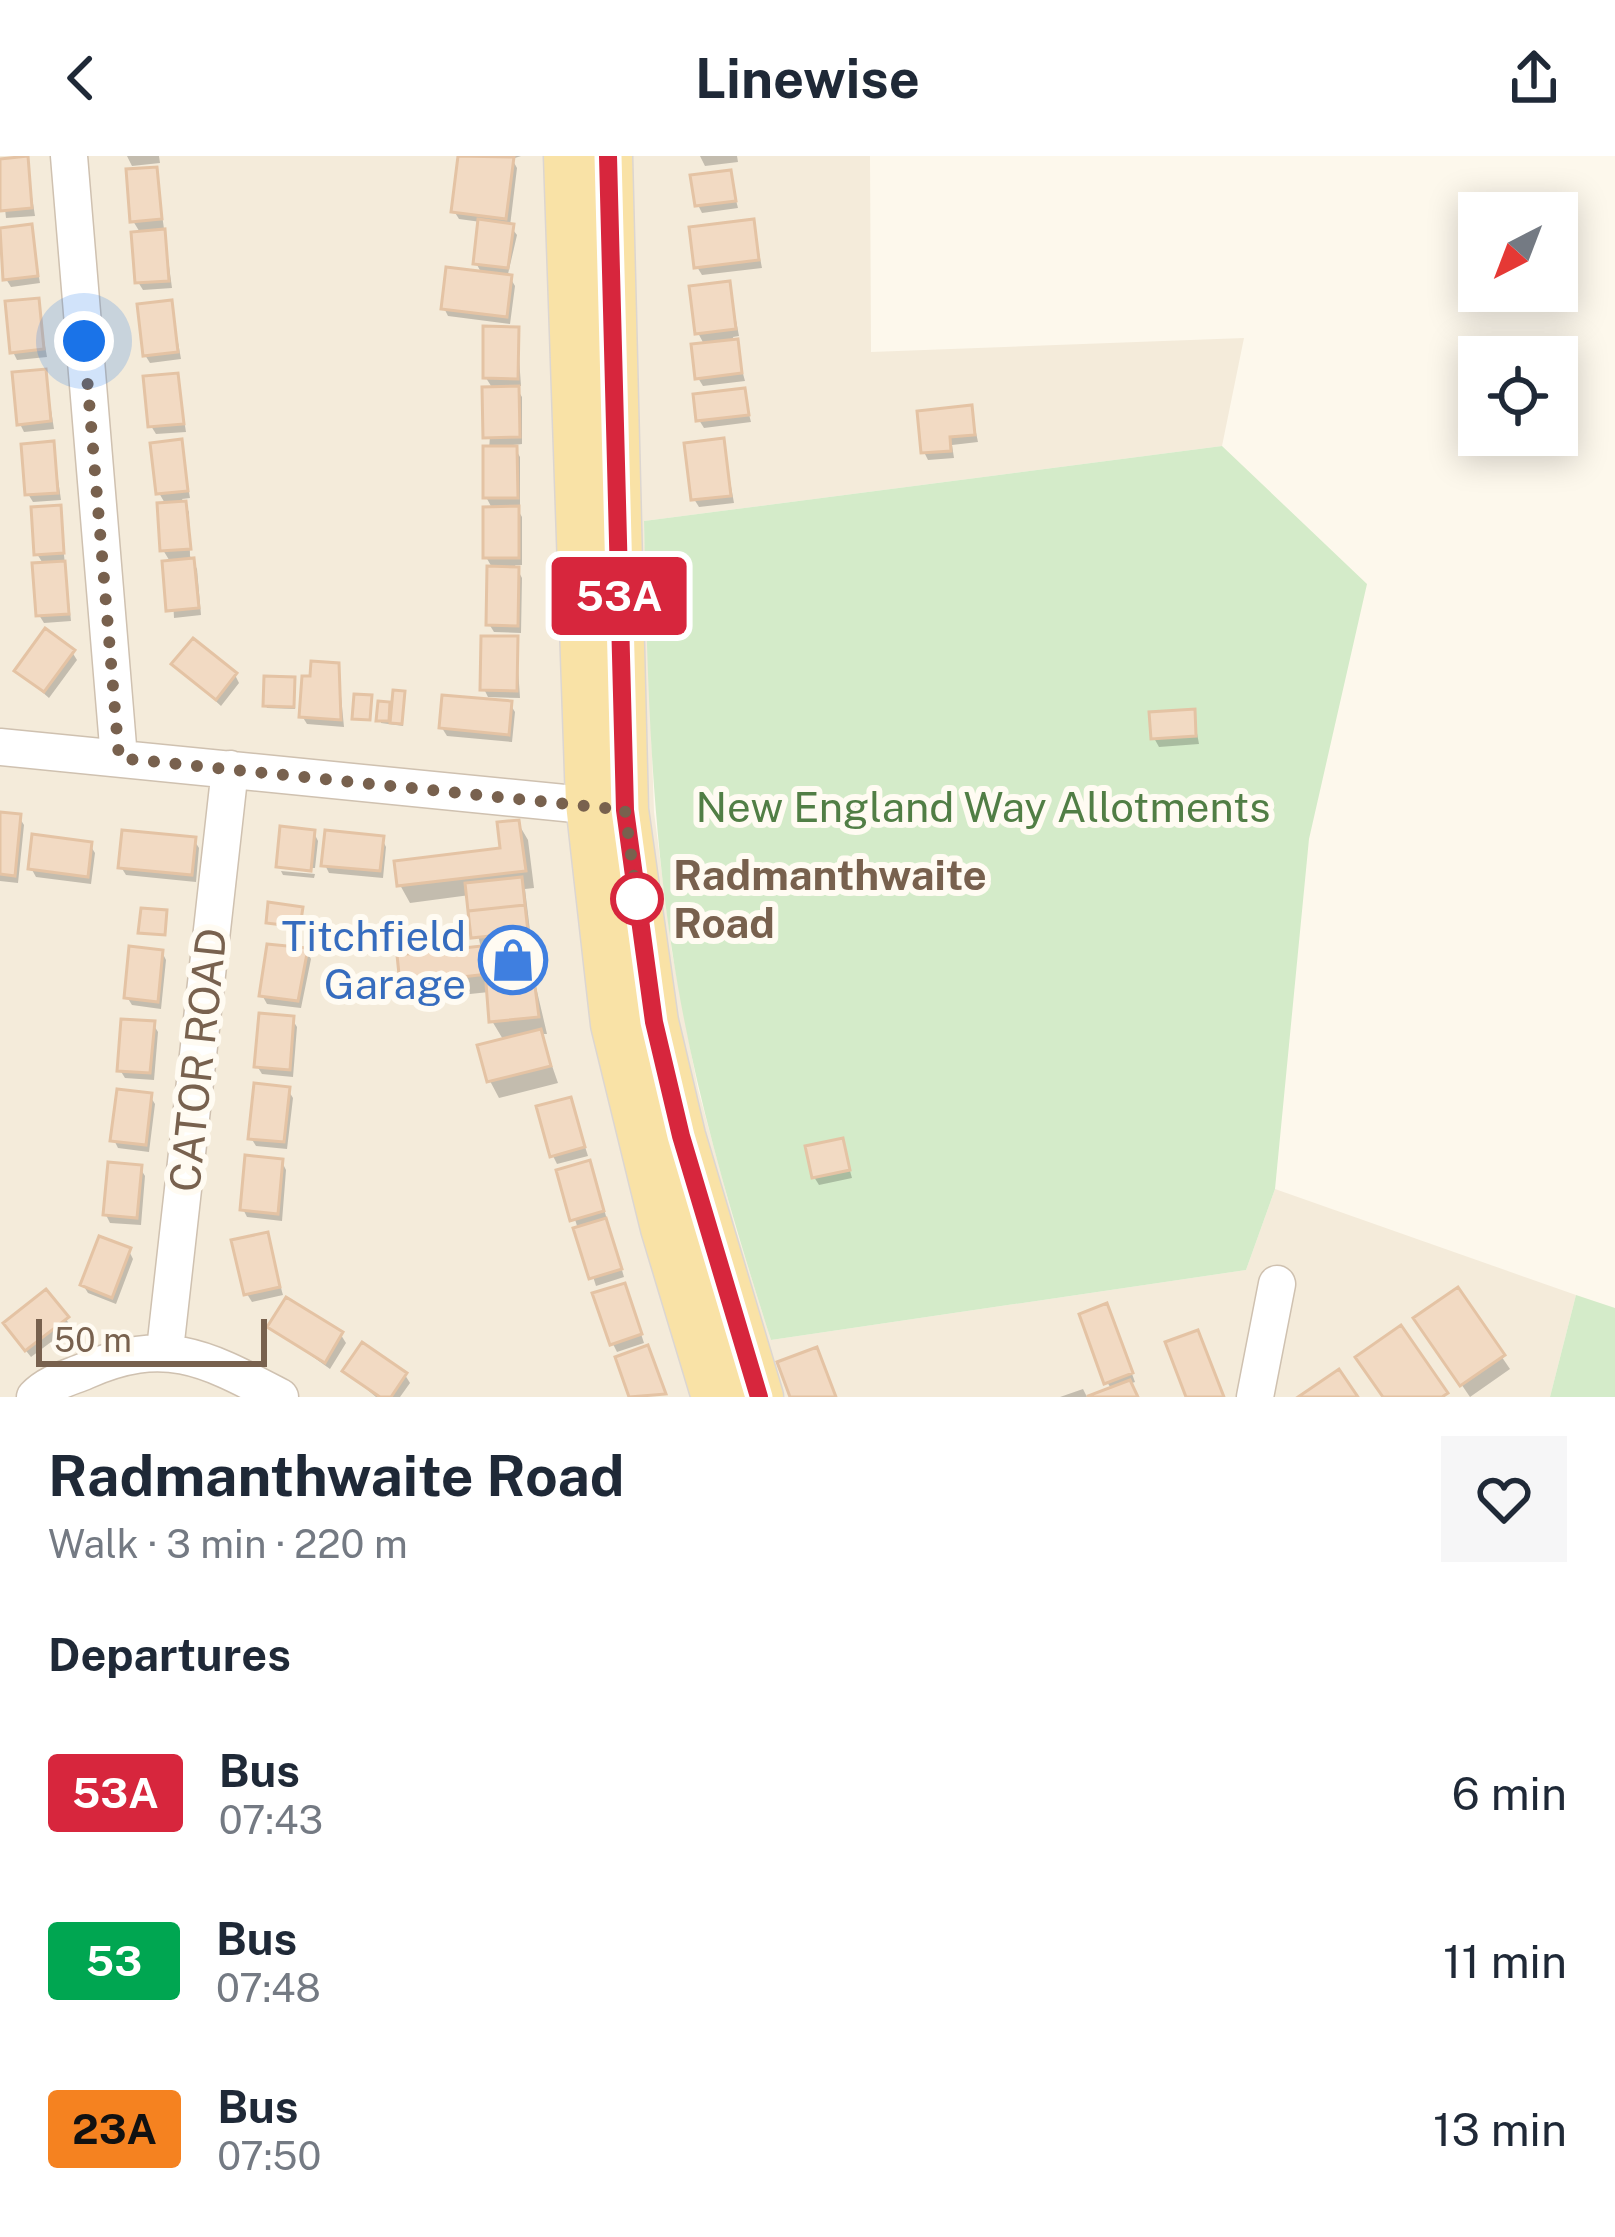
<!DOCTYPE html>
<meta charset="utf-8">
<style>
:root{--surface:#fff;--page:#f6f6f7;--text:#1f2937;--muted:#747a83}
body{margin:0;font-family:"Public Sans",sans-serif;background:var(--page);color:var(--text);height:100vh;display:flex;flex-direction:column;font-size:45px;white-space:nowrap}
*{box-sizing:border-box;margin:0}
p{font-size:39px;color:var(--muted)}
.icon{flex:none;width:66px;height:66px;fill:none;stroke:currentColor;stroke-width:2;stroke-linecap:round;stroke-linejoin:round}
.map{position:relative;height:1241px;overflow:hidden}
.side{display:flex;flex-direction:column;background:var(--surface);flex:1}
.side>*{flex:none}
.badge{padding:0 24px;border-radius:9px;font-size:42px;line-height:78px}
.needle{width:78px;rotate:222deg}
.fabs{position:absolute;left:1458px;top:36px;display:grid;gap:24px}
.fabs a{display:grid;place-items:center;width:120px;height:120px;border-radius:0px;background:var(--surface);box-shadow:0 6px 30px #0003;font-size:60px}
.scale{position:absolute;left:36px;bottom:30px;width:231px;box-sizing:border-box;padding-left:12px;border:6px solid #78614e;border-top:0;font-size:33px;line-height:42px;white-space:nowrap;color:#78614e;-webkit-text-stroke:9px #fffbf2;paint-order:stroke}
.you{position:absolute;width:60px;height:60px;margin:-30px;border:9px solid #fff;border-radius:50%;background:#1a73e8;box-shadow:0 0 0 18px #1a73e833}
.map>.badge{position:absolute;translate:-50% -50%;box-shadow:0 0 0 6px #fff}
h2{padding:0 48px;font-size:45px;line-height:108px}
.round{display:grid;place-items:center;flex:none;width:126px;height:126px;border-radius:0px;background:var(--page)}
.head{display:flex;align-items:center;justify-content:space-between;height:204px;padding:0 48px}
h1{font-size:57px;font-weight:700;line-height:90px}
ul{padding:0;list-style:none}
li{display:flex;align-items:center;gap:36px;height:168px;padding:0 48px}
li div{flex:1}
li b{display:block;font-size:45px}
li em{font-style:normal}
li .badge{min-width:132px;font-weight:700;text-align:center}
header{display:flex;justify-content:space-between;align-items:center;height:156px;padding:0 48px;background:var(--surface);font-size:54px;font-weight:700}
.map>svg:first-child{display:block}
.residential{fill:#f4ebda}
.green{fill:#d4ebc9}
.shadow{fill:#0003}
.building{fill:#f2dac3;stroke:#e4c3a4;stroke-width:3}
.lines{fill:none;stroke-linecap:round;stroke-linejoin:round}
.minor-casing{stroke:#cfc1b0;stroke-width:39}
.major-casing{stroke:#dcd6d1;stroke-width:51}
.minor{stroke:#fff;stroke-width:36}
.major{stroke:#f9e2a6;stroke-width:48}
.line-casing{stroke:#fff;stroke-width:27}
.line{stroke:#d7263d;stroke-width:18}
.walk{stroke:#78614e;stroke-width:12;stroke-dasharray:0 21.6}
.stop-dot{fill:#fff;stroke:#d7263d;stroke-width:6}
.labels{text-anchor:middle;stroke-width:12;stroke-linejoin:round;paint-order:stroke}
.park-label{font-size:42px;fill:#517e45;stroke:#fffbf2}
.stop-label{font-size:42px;font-weight:bold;fill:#78614e;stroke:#fffbf2;text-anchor:start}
.shop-label{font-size:42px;fill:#366cbe;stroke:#fffbf2;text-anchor:end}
.street-label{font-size:42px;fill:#78614e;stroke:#fffbf2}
</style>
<header><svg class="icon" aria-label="back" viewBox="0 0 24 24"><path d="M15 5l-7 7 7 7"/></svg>Linewise<svg class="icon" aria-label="share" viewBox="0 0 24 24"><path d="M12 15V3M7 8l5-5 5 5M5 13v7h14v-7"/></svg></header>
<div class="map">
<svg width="1615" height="1241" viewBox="0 0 1615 1241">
<rect width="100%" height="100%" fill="#fdf8ec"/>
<path class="residential" d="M0,0H870L871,196L1244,182L1222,290L644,365L654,656L672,796L698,933L736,1073L771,1184L1246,1114L1275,1033L1576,1139L1550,1241H0Z"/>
<path class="green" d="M1222,290L1367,428L1309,683L1275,1033L1246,1114L771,1184C730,1056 692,927 672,794C650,652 647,509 644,365Z
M1576,1139L1615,1152V1241H1550Z"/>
<path class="shadow" d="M127,0H159L160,7L132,10Z
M461,0H521L512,3L517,12L510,70L517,79L508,118L515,130L510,168L448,160L444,152L482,118L476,107L481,66L459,63L454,55Z
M700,0H737L738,6L705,10Z
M26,3L35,60L6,62L0,6Z
M156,14L172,132L143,134L138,126L141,78L133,65Z
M729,17L738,52L702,57L698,49Z
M753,66L762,112L702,119L697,111Z
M30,71L40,127L11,131L6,123Z
M729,128L739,180L733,181L745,225L703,230L698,222L705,190L698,177Z
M37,145L47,201L17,204L13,196Z
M171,147L181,203L150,207L145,199Z
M517,174L521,230H515L522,241V288L513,289L520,301V349H515L522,361V409H515L522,422L521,477L494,476L489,468L493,413L486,401L493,354L486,341L493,233L486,222Z
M45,216L54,273L24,276L20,268Z
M177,220L186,276L156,278L151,270Z
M743,235L751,266L704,272L699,264Z
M971,253L978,286L952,289L954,302L928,304L924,296Z
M180,286L190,342L182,343L189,356L190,400L197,413L201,459L174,462L171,407L163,394L166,349L159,337Z
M723,286L734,347L699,351L694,343Z
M53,288L61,344L33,346L28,338Z
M59,352L71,465L44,467L39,459L44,409L37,398Z
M516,483L520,542L488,541L484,533Z
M72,496L77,504L49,542L18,515Z
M175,508L235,519L239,527L221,550Z
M338,510L344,571L307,568L302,560Z
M294,524L295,553L267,552L266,549Z
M403,538V570L381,567L380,548L395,549Z
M510,548L515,556L512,586L447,580L442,572Z
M1193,556L1199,588L1159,591L1154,582Z
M0,659L19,661L24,669L18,727L0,725Z
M518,667L528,684L534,732L525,733L531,783L525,784L537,805L536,831L547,878H541L558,927L499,942L490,925L504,885L492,865L489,836L413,844L403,827L481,793L470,739L410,747L400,729L503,695Z
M282,673L314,677L318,685L315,712H279Z
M382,683L386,691L383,722L329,717L325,709Z
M194,684L199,692L196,726L126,719L121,711Z
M90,689L95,697L91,728L36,721L31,712Z
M281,715L315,718L314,722L283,719Z
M306,795L311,803L301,852L267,848L262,839Z
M162,796L166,804L161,853L132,849L127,841Z
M292,863L297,871L293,921L262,918L257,910Z
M153,868L158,876L154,924L125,922L120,914Z
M288,934L293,942L287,993L256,990L251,982Z
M150,940L155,948L149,996L118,992L114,984Z
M570,944L588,1000L557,1008L553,1000Z
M842,986L852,1022L819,1029L814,1021Z
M282,1006L286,1014L282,1065L247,1061L243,1053Z
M140,1012L145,1020L141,1069L110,1067L106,1059Z
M560,1016H593L624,1121L596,1130Z
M266,1079L283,1139L252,1146L247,1138Z
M129,1095L133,1103L116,1148L88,1137L83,1129Z
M1457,1135L1510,1213L1470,1241L1425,1175Z
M628,1138L644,1187L617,1196L613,1188Z
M1110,1158L1135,1226L1112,1234L1107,1226Z
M66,1163L71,1171L31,1201L11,1176Z
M271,1171L341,1179L346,1187L330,1213Z
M345,1215L405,1219L410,1227L400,1241H376Z
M1083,1233L1087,1241H1060Z"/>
<path class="building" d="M28,0L32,52L0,55V3Z
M458,0L514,1L506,63L451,56Z
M157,11L162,63L130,66L126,13Z
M731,14L736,45L695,50L690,19Z
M478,63L514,68L508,112L473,108Z
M754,63L759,104L694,112L689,71Z
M32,68L38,120L3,124L0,72Z
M165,73L169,125L135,127L131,76Z
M446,111L512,119L507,161L441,153Z
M730,125L736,173L695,178L689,130Z
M39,142L44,193L10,197L5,145Z
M172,144L178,196L143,200L137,148Z
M483,170L519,171L518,223L483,222Z
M738,183L742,217L695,223L691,188Z
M46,213L51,265L17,269L12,216Z
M178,217L184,268L148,271L143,220Z
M519,230L520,281L483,282L482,231Z
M745,232L749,259L696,265L693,238Z
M972,249L975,279L950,281L951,295L921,297L917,255Z
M724,282L731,340L691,344L684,287Z
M182,283L188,335L156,338L150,287Z
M54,285L58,337L25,339L21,288Z
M483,290H517L518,342H483Z
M186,345L191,393L160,395L157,347Z
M61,349L64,397L34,399L31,351Z
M519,350V402H483V351Z
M194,402L199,452L166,455L162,405Z
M65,405L69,458L36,460L32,407Z
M487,410L519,411L518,470L486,469Z
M45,472L75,494L44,536L14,515Z
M481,480H518L517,535L480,534Z
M193,482L237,517L216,544L171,508Z
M311,505L339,507L341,564L299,561L302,520H310Z
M264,520L295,521L294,551L263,550Z
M393,534L405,535L402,568L390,567Z
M354,538L372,539L370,564L352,563Z
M442,539L512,545L509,579L439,572Z
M378,545L390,546L389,565H376Z
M1195,553L1196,580L1151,583L1149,556Z
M0,656L21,658L15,720L0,718Z
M519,664L526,715L397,730L394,705L500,692L497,666Z
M280,670L315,674L311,715L276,711Z
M122,674L196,681L192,719L118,712Z
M325,674L384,680L380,715L321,710Z
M32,678L92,686L88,721L28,713Z
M522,721L525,749L468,755L465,727Z
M268,746L303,751L300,771L266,767Z
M525,749L528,776L471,782L468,755Z
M141,752L167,754L165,779L138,777Z
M529,785L532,813L400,828L397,799Z
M267,788L308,792L298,845L259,840Z
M129,790L163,794L158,846L124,842Z
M534,823L539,861L489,866L486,827Z
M259,857L294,860L290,914L254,911Z
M121,863L155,865L150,917L117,915Z
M541,873L551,910L487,926L477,889Z
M254,927L290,931L284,986L248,983Z
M117,933L152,937L146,989L110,985Z
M571,941L585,991L550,1001L536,950Z
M843,982L850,1014L812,1022L805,990Z
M245,999L283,1003L278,1058L240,1054Z
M590,1004L604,1055L570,1065L556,1014Z
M108,1006L142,1009L137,1062L103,1059Z
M606,1062L622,1113L589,1123L573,1072Z
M268,1076L280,1131L244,1139L231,1084Z
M99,1080L131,1092L112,1142L80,1129Z
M625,1127L642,1178L610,1189L592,1137Z
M1458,1131L1505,1199L1460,1230L1413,1162Z
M46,1133L69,1161L25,1195L3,1167Z
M286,1141L343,1176L325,1207L267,1171Z
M1107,1147L1133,1217L1104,1228L1079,1158Z
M1401,1169L1448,1237L1442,1241H1383L1355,1201Z
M1198,1174L1224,1241H1186L1165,1186Z
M362,1186L407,1217L391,1241H380L342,1215Z
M648,1189L666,1238L629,1241L615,1201Z
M817,1191L836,1241H790L777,1206Z
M1339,1213L1358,1241H1298Z
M1130,1224L1138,1241H1088V1240Z"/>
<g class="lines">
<g class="minor-casing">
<path id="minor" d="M69,0L119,602
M0,591L615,652
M165,1194L230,613
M35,1241C48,1227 68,1222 85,1215C166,1179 207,1203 280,1241
M1255,1241L1277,1128"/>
</g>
<g class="major-casing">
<path id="major" d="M568,0L590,647L615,868L665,1072L716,1241
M608,0L624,654L654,866L681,980L759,1241"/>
</g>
<use href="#minor" class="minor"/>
<use href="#major" class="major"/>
</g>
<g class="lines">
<g class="line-casing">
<path id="line" d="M608,0L625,654L654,866L681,980L759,1241"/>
</g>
<use href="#line" class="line"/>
<path class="walk" d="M84,185L119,602L625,654L637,743"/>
</g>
<defs>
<g id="shop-ring" transform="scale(3.45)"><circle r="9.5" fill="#fffbf2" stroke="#3f7fe0" stroke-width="1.5"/><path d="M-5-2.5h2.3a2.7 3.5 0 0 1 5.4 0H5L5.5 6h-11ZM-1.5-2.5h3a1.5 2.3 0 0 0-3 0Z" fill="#3f7fe0"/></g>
</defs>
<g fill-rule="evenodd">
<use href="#shop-ring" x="513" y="804"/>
</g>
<circle class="stop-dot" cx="637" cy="743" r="24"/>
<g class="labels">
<g class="park-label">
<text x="983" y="666">New England Way Allotments</text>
</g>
<g class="stop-label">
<text x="673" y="734">Radmanthwaite<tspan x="673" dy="48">Road</tspan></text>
</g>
<g class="shop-label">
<text x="466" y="795">Titchfield<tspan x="466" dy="48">Garage</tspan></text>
</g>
<g class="street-label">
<text transform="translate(198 904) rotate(-84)" y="15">CATOR ROAD</text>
</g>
</g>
</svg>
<div class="fabs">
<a><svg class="needle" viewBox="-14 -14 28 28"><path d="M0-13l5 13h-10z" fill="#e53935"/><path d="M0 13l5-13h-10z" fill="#747a83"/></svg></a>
<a><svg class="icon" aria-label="locate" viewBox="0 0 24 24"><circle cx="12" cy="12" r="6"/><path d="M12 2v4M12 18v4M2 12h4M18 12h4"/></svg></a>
</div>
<div class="scale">50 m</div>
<div class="you" style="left:84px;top:185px"></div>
<b class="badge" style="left:619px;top:440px;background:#d7263d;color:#fff">53A</b>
</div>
<section class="side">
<div class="head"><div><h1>Radmanthwaite Road</h1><p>Walk · 3 min · 220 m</p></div><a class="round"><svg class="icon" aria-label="heart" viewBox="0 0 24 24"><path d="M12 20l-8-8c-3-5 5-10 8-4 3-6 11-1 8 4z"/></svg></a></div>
<h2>Departures</h2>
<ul>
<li><span class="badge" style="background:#d7263d;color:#fff">53A</span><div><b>Bus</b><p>07:43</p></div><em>6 min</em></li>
<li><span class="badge" style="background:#00a651;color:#fff">53</span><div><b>Bus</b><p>07:48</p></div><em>11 min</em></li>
<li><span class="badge" style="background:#f58220;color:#111">23A</span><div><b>Bus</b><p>07:50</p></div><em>13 min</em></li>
</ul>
</section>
